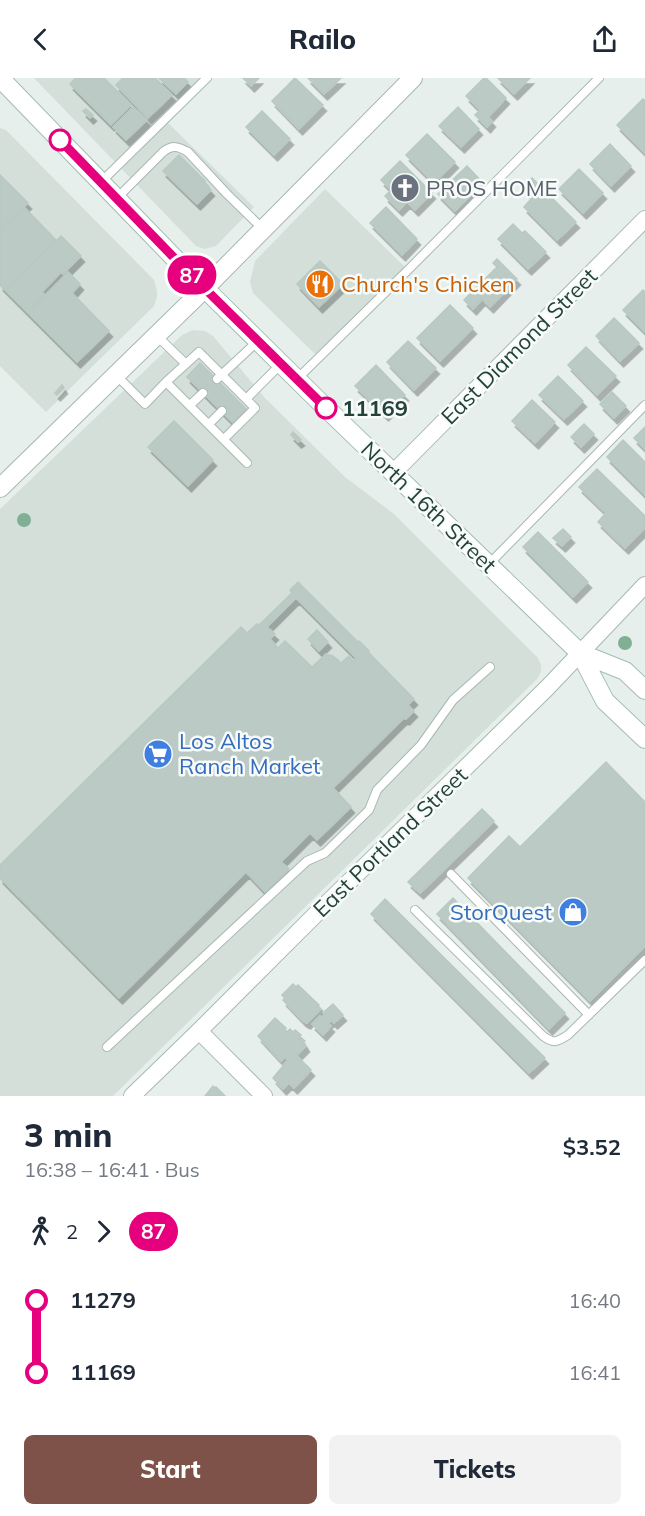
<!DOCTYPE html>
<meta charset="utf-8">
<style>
:root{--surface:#fff;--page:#f2f2f3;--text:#1f2937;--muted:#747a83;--accent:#7f5249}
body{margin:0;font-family:Mulish,sans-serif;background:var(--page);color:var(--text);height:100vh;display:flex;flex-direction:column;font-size:22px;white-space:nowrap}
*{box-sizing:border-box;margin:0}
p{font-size:20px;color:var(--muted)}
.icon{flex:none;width:33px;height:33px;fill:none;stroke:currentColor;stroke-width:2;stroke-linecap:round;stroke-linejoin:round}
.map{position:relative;height:1018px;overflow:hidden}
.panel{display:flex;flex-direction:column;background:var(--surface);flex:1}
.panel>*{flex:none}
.badge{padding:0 12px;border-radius:20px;font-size:21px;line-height:39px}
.map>.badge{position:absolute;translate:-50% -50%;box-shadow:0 0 0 3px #fff}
.legs{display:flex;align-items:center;gap:9px;height:66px;padding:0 24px;font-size:20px}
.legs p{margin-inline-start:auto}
.summary{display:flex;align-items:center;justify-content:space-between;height:102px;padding:0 24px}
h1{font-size:33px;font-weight:800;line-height:45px}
.action{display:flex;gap:12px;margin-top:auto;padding:12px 24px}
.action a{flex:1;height:69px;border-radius:9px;background:var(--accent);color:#fff;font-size:24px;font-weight:800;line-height:69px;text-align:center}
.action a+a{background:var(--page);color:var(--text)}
ul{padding:0 24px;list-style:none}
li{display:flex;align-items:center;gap:21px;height:72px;font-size:22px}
li i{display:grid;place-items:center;width:9px;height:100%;margin:0 8px;background:currentColor}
li i::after{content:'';width:15px;height:15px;margin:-8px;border:4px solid;border-radius:50%;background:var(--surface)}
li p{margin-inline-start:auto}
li:first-child i{background:linear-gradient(#0000 50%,currentColor 0)}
li:last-child i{background:linear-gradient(currentColor 50%,#0000 0)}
header{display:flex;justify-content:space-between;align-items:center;height:78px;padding:0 24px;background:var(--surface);font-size:27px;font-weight:800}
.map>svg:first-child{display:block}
.built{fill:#d4dfda}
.building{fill:#bbcac4;stroke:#b8c9c2;stroke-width:1.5;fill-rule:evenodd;filter:url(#shadow)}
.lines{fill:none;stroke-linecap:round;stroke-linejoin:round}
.service-casing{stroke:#a8b8b2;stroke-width:10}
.minor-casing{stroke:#a8b8b2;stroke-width:18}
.tertiary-casing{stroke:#a8b8b2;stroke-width:20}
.secondary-casing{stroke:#a4bbb3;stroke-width:20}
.service{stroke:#fff;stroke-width:8}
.minor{stroke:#fff;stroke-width:16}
.tertiary{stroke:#fff;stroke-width:18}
.secondary{stroke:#fff;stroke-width:18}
.tree{fill:#80af93}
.line-1-casing{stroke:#fff;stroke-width:14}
.line-1{stroke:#e6007e;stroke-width:9}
.stop-1-dot{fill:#fff;stroke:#e6007e;stroke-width:3}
.labels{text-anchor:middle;stroke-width:5;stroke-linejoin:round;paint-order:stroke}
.worship-label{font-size:22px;fill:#5b616d;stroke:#f7fbf9;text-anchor:start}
.food-label{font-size:22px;fill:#c56008;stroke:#f7fbf9;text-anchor:start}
.street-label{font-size:22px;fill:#24423a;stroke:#f7fbf9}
.stop-label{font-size:22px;font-weight:bold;fill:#24423a;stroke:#f7fbf9;text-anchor:start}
.shop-label{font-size:22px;fill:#366cbe;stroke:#f7fbf9;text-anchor:start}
</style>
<header><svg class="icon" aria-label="back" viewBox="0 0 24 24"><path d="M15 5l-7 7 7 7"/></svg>Railo<svg class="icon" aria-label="share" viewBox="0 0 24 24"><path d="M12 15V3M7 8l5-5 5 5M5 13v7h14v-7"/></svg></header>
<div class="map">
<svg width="645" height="1018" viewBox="0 0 645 1018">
<defs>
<filter id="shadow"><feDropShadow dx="3.5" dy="6" stdDeviation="0" flood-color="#0004"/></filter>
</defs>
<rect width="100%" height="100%" fill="#e6efeb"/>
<path class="built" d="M34,0H207L165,42L254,129L216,168L204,171L196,168Z
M0,50L6,52L154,202L157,213V219L154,228L46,334L0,288Z
M325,111L408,192L319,280L253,215L250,204L255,183Z
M193,252L205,253L213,258L265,320L345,399L394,436L538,580L541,587V594L537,601L113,1018H0V431L182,257Z"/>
<path class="building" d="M76,0H104L131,27L111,47L70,6Z
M123,0H155L172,17L148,40L116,7Z
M159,0H184L188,4L176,16Z
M243,0H259L251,8Z
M295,0L323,27L299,51L272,23Z
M308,0H341L324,16Z
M484,0H486L506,20L488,39L492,43L487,49L475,37L480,32L466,18Z
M498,0H530L514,16Z
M643,21L645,23V75L617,47Z
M133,29L147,42L126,62L113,49Z
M458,29L479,51L461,69L439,48Z
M86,31L93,37L90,40L83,33Z
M262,33L290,61L274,77L246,49Z
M427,56L455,84L434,105L406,77Z
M610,66L631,88L611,108L590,86Z
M179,77L205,103L203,104L211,112L197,126L163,93Z
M400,83L432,115L415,132L407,124L399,132L385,118L391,112L381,102Z
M467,88L483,105L455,133L438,116Z
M579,91L603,115L583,135L559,111Z
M0,97L28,125L0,153Z
M532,100L576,144L557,162L524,129L532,120L522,110Z
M24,129L56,162L6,213L0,207V153Z
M386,129L417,161L402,177L370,145Z
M513,146L522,155L525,153L546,174L528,191L498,161Z
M61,158L81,178L63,196L61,194L42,214L45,217L28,235L6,213Z
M497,181L517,201L490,229L482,221L473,231L464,222L497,189L493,185Z
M320,183L343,206L319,229L297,206Z
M68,194L80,206L72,215L109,253L77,284L28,235Z
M643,212L645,214V254L623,232Z
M450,227L473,250L440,283L417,260Z
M614,240L639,265L620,283L596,258Z
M408,263L436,290L414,312L387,284Z
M586,269L616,298L597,317L568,287Z
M200,285L246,331L233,345L187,299Z
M376,287L405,317L385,337L355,308Z
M558,298L583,323L564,341L539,317Z
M62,307L64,310L57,317L55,315Z
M612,314L626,328L614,340L600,326Z
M532,322L555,344L535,365L512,343Z
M174,343L213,382L188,408L148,369Z
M584,346L594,356L581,369L571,359Z
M645,349V371L634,360Z
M293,354L301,362L298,364L291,357Z
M623,362L645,384V417L607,379Z
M597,391L645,438V450L625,470L598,444L606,435L579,409Z
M563,451L571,459L562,468L553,460Z
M538,454L588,504L573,519L523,469Z
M298,504L358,564L359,563L369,573L368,574L414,621L408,627L414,633L406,641L404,640L333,710L351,729L317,762L310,755L281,784L289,791L265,814L246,794L119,920L0,800V787L241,549L247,555L257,546L258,548L292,515L290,512ZM296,520L356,580L353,583L349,578L341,585L333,578L326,576L312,589L285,563L278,570L270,561L275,556L267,549Z
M317,552L328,564L319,573L308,561Z
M606,684L645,724V868L590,923L468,800L509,758L520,769Z
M482,731L494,743L420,815L408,804Z
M453,820L565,935L549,951L437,836Z
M385,821L545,980L529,995L371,836Z
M293,906L296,909L298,907L319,927L318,928L321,931L307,945L303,943L283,922L285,920L282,917Z
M333,926L343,937L334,945L331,942L328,945L331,948L323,957L312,946L320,938L322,940L325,936L324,934Z
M275,940L286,950L284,951L287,954L290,951L293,954L295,952L301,957L299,961L303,963L306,968L304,970L303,969L302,970L303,971L297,977L295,976L311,992L294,1010L289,1005L283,1011L273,1000L288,982L285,979L281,983L258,958Z
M213,1008L215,1010L216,1009L225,1018H205Z"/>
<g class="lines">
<g class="service-casing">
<path id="service" d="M101,104L207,0
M117,120L163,74C172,67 178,68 188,74L227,116L263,151
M156,257L186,286
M116,297L145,326L166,304L247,385
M217,301L258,263
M297,301L408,192L599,0
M166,304L199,274L255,330L224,361
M246,321L281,286
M190,327L203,315
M209,346L222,333
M489,486L645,327
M451,796L589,937
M415,832L543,958C554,966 557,964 568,957L645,882
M107,969L307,783L325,775L369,732L377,712L421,667L453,622L490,589"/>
</g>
<g class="minor-casing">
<path id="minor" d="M393,395L645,141
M199,953L264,1018
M132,1018L199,953L315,837L547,610L645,507"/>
</g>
<g class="tertiary-casing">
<path id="tertiary" d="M0,410L205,210L413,0"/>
</g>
<g class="secondary-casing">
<path id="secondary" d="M0,0L183,189L326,330L580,575L605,623L645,661
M580,575L625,593L645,612"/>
</g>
<use href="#service" class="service"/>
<use href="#minor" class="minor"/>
<use href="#tertiary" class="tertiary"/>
<use href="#secondary" class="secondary"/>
</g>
<g class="tree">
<circle cx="24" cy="442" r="7"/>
<circle cx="625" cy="565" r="7"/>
</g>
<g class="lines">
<g class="line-1-casing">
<path id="line-1" d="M60,62L183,189L326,330"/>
</g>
<use href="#line-1" class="line-1"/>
</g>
<defs>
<g id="church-disc" transform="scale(1.5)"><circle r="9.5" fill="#6b7280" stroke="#f7fbf9"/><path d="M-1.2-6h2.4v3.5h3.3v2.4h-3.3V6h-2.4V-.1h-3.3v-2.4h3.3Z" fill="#fff"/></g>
<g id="restaurant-disc" transform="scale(1.5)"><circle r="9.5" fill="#e8710a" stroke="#f7fbf9"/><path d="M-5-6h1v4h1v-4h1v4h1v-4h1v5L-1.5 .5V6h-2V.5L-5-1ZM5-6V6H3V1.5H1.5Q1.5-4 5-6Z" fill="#fff"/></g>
<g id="supermarket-disc" transform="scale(1.5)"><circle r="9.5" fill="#3f7fe0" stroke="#f7fbf9"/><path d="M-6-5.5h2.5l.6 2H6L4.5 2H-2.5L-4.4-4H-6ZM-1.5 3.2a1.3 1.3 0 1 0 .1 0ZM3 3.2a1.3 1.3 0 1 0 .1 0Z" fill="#fff"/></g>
<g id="shop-disc" transform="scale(1.5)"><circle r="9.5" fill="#3f7fe0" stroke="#f7fbf9"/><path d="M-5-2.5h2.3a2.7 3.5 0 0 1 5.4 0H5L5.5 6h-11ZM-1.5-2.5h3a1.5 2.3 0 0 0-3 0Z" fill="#fff"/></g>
</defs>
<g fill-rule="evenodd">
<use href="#church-disc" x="405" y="110"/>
<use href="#restaurant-disc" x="320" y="206"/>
<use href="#supermarket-disc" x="158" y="676"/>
<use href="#shop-disc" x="573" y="834"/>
</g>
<g class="stop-1-dot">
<circle cx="60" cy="62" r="10"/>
<circle cx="326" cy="330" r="10"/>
</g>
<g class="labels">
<g class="worship-label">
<text x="426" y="118">PROS HOME</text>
</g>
<g class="food-label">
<text x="341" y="214">Church's Chicken</text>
</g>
<g class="street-label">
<text transform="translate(519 268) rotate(-45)" y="8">East Diamond Street</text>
<text transform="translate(429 429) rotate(44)" y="8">North 16th Street</text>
<text transform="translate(390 764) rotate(-44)" y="8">East Portland Street</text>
</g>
<g class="stop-label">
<text x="342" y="338">11169</text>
</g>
<g class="shop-label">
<text x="179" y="671">Los Altos<tspan x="179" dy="25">Ranch Market</tspan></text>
<text x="552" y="842" text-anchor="end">StorQuest</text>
</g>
</g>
</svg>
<b class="badge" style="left:192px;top:197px;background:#e6007e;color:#fff">87</b>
</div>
<section class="panel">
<div class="summary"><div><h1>3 min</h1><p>16:38 – 16:41 · Bus</p></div><b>$3.52</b></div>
<div class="legs"><svg class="icon" aria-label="walk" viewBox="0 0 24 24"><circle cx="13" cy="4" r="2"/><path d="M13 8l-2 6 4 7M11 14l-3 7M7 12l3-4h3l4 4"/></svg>2<svg class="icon" aria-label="forward" viewBox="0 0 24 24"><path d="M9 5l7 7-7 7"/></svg><b class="badge" style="background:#e6007e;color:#fff">87</b></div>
<ul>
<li><i style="color:#e6007e"></i><b>11279</b><p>16:40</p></li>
<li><i style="color:#e6007e"></i><b>11169</b><p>16:41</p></li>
</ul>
<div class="action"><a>Start</a><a>Tickets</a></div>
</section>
